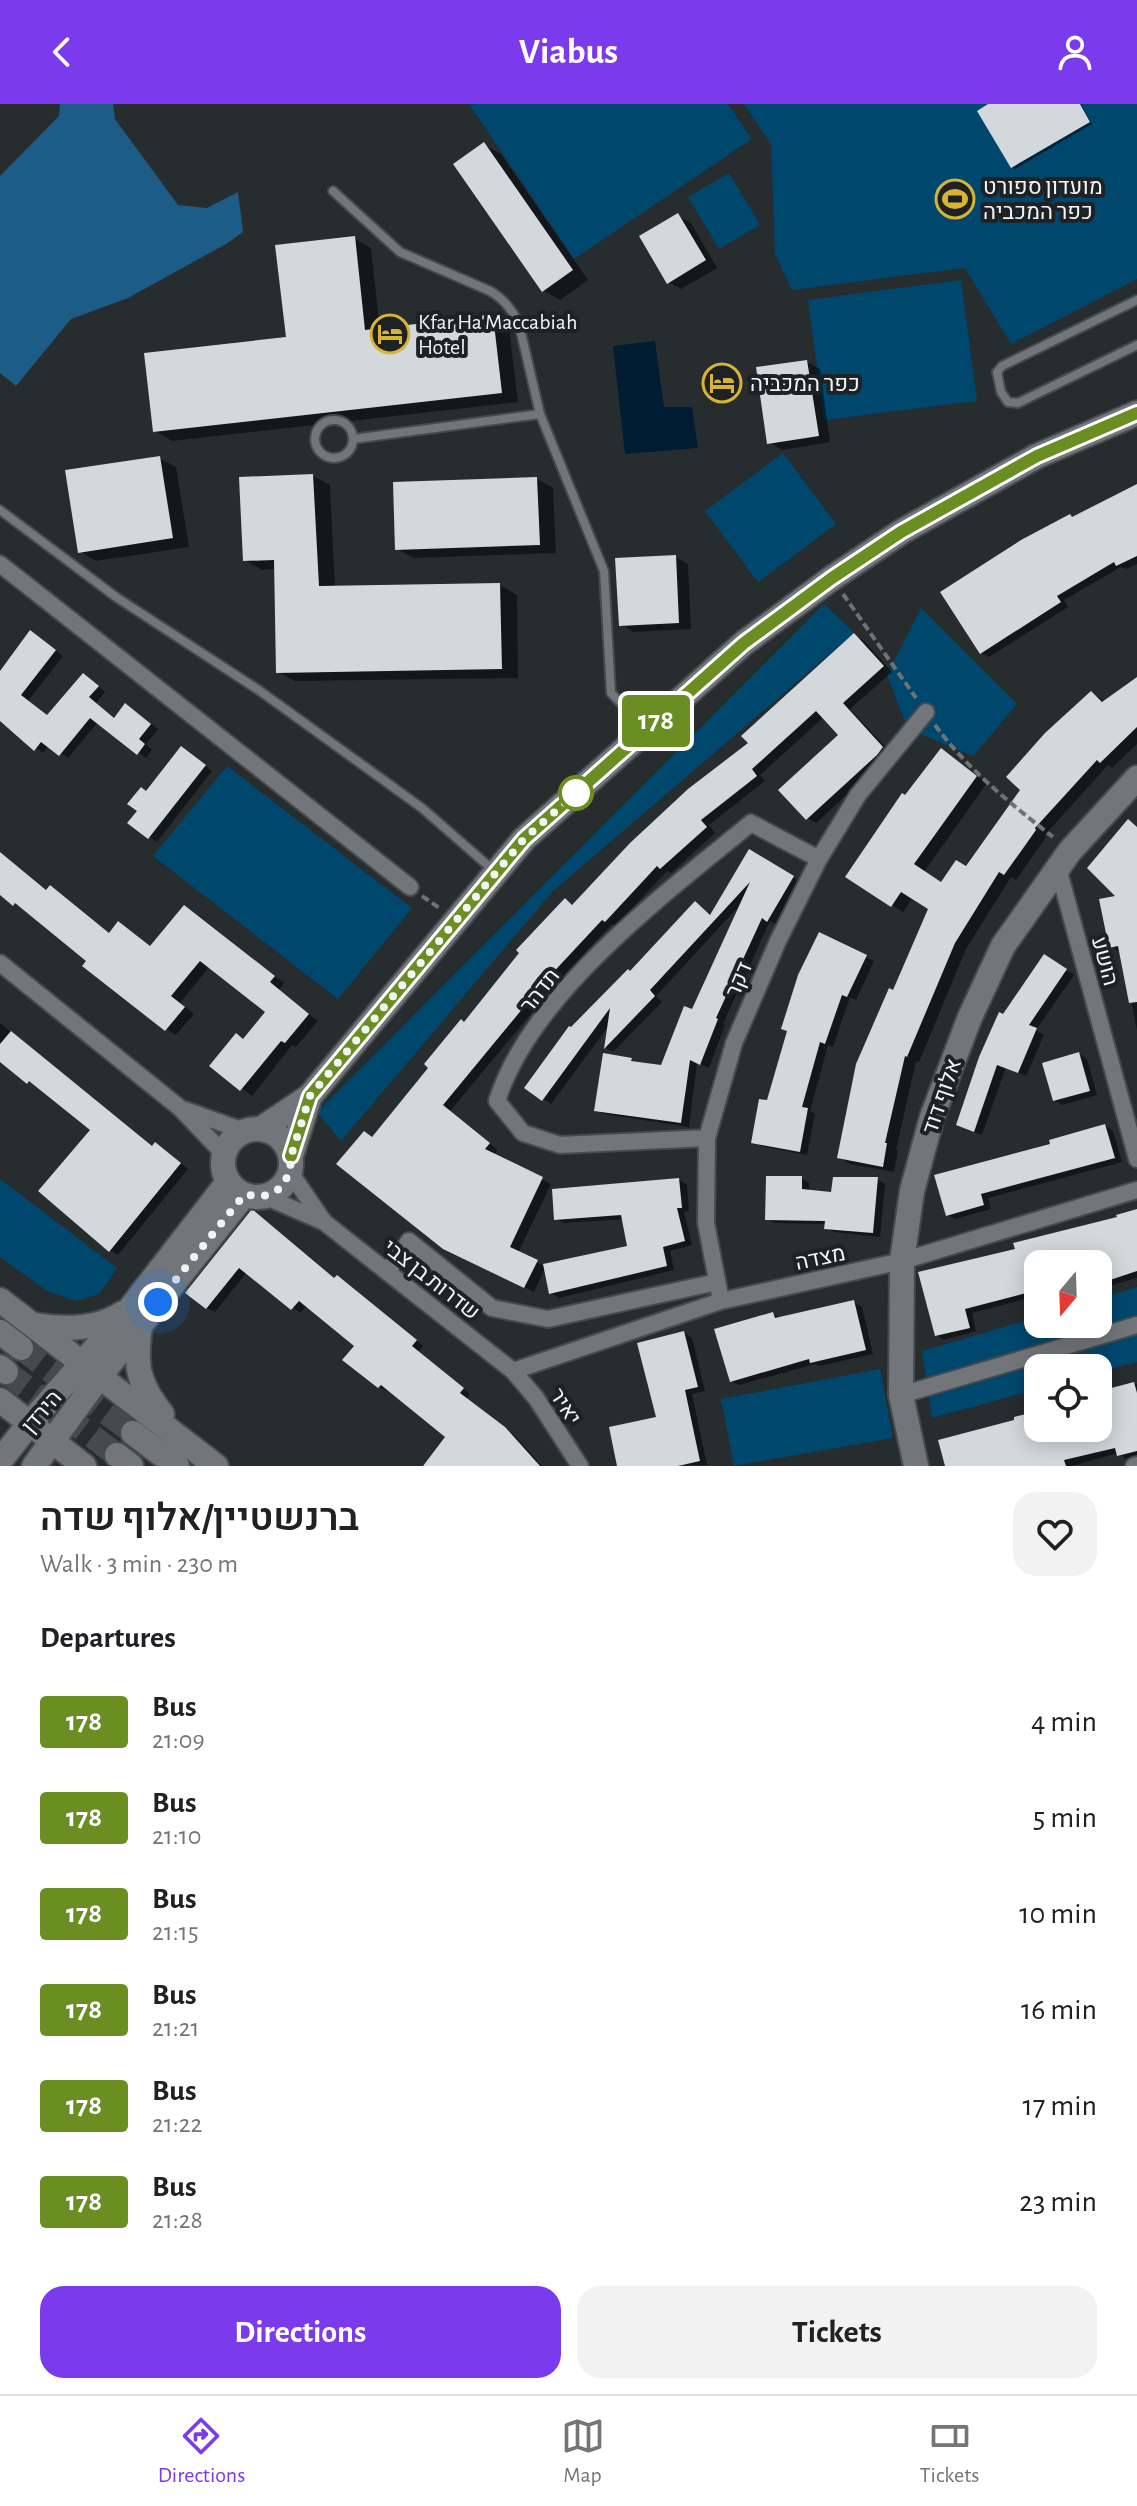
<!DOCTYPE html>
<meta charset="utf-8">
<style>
:root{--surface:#fff;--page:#f2f2f2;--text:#202124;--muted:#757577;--line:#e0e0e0;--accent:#7c3aed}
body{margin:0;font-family:"Alegreya Sans",Heebo,sans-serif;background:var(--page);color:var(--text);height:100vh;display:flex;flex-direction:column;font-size:30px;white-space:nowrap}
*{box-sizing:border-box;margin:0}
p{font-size:26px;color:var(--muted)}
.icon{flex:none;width:44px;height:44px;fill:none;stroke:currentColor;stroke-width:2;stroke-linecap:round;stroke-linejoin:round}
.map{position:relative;height:1362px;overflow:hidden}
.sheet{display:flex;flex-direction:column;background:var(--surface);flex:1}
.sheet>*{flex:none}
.badge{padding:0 16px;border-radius:6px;font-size:28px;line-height:52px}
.needle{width:52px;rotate:199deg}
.buttons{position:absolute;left:1024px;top:1146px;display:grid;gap:16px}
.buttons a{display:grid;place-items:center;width:88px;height:88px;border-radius:16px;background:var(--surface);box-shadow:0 4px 20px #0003;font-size:40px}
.you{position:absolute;width:40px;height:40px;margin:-20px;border:6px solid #fff;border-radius:50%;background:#1a73e8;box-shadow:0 0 0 12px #1a73e833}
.map>.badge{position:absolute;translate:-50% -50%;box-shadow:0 0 0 4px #fff}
h2{padding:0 40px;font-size:30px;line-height:72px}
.round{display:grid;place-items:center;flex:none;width:84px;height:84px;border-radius:24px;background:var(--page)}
.headline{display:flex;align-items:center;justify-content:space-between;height:136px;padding:0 40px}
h1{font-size:38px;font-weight:600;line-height:60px}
.cta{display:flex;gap:16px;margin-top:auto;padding:16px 40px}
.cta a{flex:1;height:92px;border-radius:24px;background:var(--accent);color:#fff;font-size:32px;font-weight:600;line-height:92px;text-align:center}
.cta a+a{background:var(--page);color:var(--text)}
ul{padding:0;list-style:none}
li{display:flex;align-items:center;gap:24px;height:96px;padding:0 40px}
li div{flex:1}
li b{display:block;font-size:30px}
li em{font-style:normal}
li .badge{min-width:88px;font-weight:700;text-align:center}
header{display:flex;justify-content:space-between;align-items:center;height:104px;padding:0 40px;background:var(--accent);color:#fff;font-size:36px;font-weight:600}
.dock{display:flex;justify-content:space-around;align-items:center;height:112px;border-top:2px solid var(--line);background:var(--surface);font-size:22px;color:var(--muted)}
.dock a{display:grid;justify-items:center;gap:4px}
.dock .current{color:var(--accent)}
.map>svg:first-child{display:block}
.green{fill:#00476e}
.forest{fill:#1d5c86}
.water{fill:#001d33}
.shadow{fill:#0007}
.building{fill:#d3d8dc}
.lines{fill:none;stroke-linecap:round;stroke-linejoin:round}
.secondary-tunnel{stroke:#454a4d;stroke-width:24;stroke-dasharray:24 12;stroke-linecap:butt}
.lane-casing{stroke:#464a4d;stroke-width:12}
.street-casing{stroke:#464a4d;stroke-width:20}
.secondary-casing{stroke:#464a4d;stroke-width:28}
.path{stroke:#6f7376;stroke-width:4;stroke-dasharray:8 4;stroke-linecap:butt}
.lane{stroke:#72767a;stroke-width:8}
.street{stroke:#72767a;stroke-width:16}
.secondary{stroke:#72767a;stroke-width:24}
.line-casing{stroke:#fff;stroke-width:18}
.line{stroke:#6b8e23;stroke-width:12}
.walk{stroke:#f2f5f7;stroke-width:8;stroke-dasharray:0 14.4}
.stop-dot{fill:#fff;stroke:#6b8e23;stroke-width:4}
.labels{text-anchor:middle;stroke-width:8;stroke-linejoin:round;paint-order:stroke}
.poi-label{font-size:22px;fill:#f2f5f7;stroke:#1e2225;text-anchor:start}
.street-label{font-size:22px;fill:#f2f5f7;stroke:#1e2225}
</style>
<header><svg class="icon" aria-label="back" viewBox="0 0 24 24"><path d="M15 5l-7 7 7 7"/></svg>Viabus<svg class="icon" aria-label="person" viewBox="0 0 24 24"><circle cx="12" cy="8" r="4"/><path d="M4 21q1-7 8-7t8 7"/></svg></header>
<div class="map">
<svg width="1137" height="1362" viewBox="0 0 1137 1362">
<rect width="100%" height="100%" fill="#272c2f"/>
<path class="green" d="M469,0H728L752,35L574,155Z
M744,0H1137V175L1011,240L965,164L792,186L775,150L771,40Z
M729,69L760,121L719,145L688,93Z
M961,176L977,297L824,316L808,196Z
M783,349L836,420L758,478L705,407Z
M824,500L854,529L552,788L341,1037L317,1008Z
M921,504L1017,600L973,652L908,625L887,571Z
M227,662L412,804L338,895L153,752Z
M0,1075L117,1164L99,1190L76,1197L47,1187L0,1153Z
M1137,1183V1258L1098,1268V1264H1038V1285L932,1314L922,1247L1038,1213V1220H1098V1195Z
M880,1265L893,1334L734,1362L721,1295Z"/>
<path class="forest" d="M60,0H113L115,15L178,101L207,104L238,88L243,128L226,140L128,194L71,215L16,282L0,269V72L59,12Z"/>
<path class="water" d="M655,237L664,303H692L698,344L625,350L613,242Z"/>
<path class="shadow" d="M992,0H1081L1092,20L1015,65L1012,63Z
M484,41L501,50L588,176L560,196L543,186Z
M678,112L691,119L717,164L681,185L668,178Z
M354,134L371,144L380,226L493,213L509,223L518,298L172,337L155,327L288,235Z
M807,258L820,265L830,338L782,346L769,338Z
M159,354L176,363L189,443L96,457L79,447Z
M313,372L330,381L335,484L500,481L517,491L518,574L295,577L278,568L276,465L262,466L245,456Z
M537,375L553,384L556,449L414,454L397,445Z
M1137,382V460L1126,465L1121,463L1064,496L1068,503L989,553L981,549L1074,414Z
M675,453L688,460L691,525L633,528L621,520Z
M855,532L864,537L892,568L850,605L891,649L886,655L816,719L807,714L841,631L824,613L760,671L765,677L709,721L715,729L671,769L667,767L615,822L612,820L556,880L450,1007L498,1046L493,1051L551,1080L518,1149L544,1162L630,1144L624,1115L564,1119L556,1115L679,1076L687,1081L689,1107L684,1108L692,1141L670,1147L674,1166L559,1194L551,1189L545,1164L534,1188L454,1149L373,1034L565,797L574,802L750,639Z
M39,533L63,552L28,597L48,613L91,576L105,588L96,599L115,615L133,606L158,625L146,640L152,646L146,654L98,618L68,654L49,641L43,649L0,615V567Z
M1137,576V640L1112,664L1108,661L1044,732L1046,733L1016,776L1011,773L966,845L919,958L916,957L896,1046L898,1047L894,1068L850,1060L839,1053L894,888L931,804L913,793L903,808L848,772L906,694L952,653L987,679L924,768L942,780L966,764L1092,589L1105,598Z
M190,649L212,667L157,738L130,719L139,707L147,689Z
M1128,718L1137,723V926L1122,849L1111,843Z
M0,748L48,787L61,790L110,830L119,819L152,844L194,810L284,879L279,886L318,917L296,943L292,941L252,992L212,962L245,936L267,908L210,862L180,899L194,910L176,931L166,925L89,856L0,788Z
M750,748L801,778L776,820L770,817L723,920L725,921L709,964L697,959L689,1023L604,1010L596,1006L631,956L640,960L662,964L693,907L741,800L656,892L662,898L613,948L606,944L610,920L551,1000L527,983L696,800L711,812Z
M820,831L874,857L856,896L850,893L833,943L828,941L810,1007L815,1010L807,1051L761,1042L753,1038L769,999Z
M1052,857L1074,871L1036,926L1044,931L1026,972L1006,963L982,1031L966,1025L958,1020L1004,912Z
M0,919L153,1043L156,1040L163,1045L188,1065L118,1151L110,1146L93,1025L0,954Z
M1079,950L1087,955L1097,991L1062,1001L1055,996Z
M1105,1022L1113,1027L1122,1058L988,1094L991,1105L955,1115L947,1111L1052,1041Z
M801,1074L809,1079V1088L832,1090L877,1075L885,1080L880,1133L834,1128L826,1124V1120L775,1119L767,1115Z
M253,1107L335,1176L345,1178L423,1242L418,1248L470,1290L466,1295L513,1330L542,1362H431L448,1333L389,1285L387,1287L379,1283L357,1241L307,1201L300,1209L247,1168L215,1208L207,1204Z
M1137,1107V1174L1098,1185V1160H1038V1203L1030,1198L1029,1194L972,1209L976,1227L944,1236L936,1231L1017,1147Z
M854,1198L862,1203L873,1250L820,1262L815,1260L739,1281L731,1277L773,1210L782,1215Z
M684,1229L692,1234L705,1287L692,1290L707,1361L619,1362L658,1315Z
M1137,1280V1352L1126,1355L1118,1349L1072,1362H947L1038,1309V1324H1098V1299L1105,1297L1102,1288Z"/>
<path class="building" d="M988,0H1080L1090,18L1011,64L977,7Z
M484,38L573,166L542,188L453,60Z
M678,109L706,156L667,180L639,132Z
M355,132L365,226L493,211L502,289L153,328L144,249L286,233L275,141Z
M807,256L819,332L767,340L756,263Z
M160,352L173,434L78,449L65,366Z
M313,370L319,482L500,479L502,565L276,569L274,456L243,457L239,373Z
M537,373L540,441L395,446L393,378Z
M1137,380V452L1116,462L1114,458L1057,492L1061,498L980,550L940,488L1021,436L1070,410L1072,413Z
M676,451L679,519L619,522L615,454Z
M30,526L56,546L21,591L47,611L83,569L99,582L89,593L114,614L125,599L151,620L139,635L145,640L137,651L90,614L59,652L41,638L34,647L0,617V567Z
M854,529L884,562L843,599L883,643L877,651L806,716L778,686L838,631L816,607L752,665L757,672L701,716L707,723L660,765L657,762L605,818L602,816L547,875L443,1001L490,1039L485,1045L543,1073L510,1143L538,1156L524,1184L443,1145L336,1060L364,1027L372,1033L428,964L424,960L461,915L464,918L519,849L516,846L565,794L572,801L630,739L688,685L748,639L741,632Z
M1137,573V623L1100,659L1097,656L1035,724L1036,726L1004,771L999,768L955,839L907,953L905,952L885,1039H887L883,1063L837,1054L856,960L889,884L893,886L928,805L901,788L891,803L845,773L902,689L905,691L941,644L977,672L914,760L941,778L956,756L966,762L1020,686L1006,673L1045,629L1091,587L1102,598Z
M181,642L206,661L148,735L127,719L137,707L127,700L141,683L146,687Z
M1128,715L1137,723V898L1129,899L1118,842L1109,844L1099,795L1115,792L1087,764Z
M749,745L794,772L767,818L762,814L716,914L718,915L700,961L690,956L681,1019L594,1007L603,949L632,954L631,957L661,961L684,902L692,905L750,778L650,886L655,892L604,945L610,904L542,997L524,984L569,922L571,923L628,865L630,867L695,797L710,811Z
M0,748L46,786L50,781L109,829L118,817L150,842L184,801L275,872L270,878L309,910L285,939L281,937L240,987L209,962L236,929L243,935L265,908L200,857L171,892L185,903L165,927L82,862L86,857L15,799L13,802L0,791Z
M819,828L867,851L847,893L842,891L825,940L820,938L802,1003L808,1004L800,1048L751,1039L759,995L767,996L787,927L781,925L798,871Z
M1044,850L1067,865L1029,921L1037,924L1018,969L997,961L974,1028L956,1021L979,953L999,908L1003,910Z
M11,927L152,1042L155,1038L181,1059L109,1148L38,1087L90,1026L29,977L27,980L0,958V940Z
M1079,948L1090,987L1053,997L1042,959Z
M1105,1020L1115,1054L981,1090L984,1101L946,1112L934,1071L1050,1040L1049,1036Z
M766,1072H802V1085L831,1088L833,1073H878L873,1129L824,1125L825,1117L765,1116Z
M679,1074L682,1104H677L685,1137L663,1143L667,1162L549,1190L543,1160L627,1142L621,1111L554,1116L552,1085Z
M252,1105L334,1174L337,1171L417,1236L412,1242L464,1284L460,1289L505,1323L540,1362H423L445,1333L381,1281L378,1284L342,1256L354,1242L299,1197L291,1206L239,1164L206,1205L185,1189Z
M1137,1105V1167L1098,1180V1160H1038V1186L965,1205L970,1224L935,1232L918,1168L1015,1145L1013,1139L1117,1113L1116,1111Z
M854,1196L866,1246L810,1259L809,1255L730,1278L714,1225L773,1208L775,1214Z
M684,1227L698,1283L685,1286L700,1357L678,1362H617L609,1323L656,1313L637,1239Z
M1134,1278L1137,1289V1347L1117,1352L1115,1344L1064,1356L1066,1362H945L938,1336L1014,1316V1313L1038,1307V1324H1109L1100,1287Z"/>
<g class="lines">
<path class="secondary-tunnel" d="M21,1244L133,1329
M6,1268L117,1351"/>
<g class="lane-casing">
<path id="lane" d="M333,87L400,148L490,187C504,195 512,205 519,220L540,310L604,467L611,589L645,624
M1137,196L1002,262L997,268L1001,288L1008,298L1018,299L1137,241
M315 335a19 19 0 1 1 38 0a19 19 0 1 1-38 0Z
M353,335L540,310
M0,406L116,493L260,587L422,704L493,766"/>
</g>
<g class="street-casing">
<path id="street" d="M0,460L410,783
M1058,764L1137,1055
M0,859L180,1004L223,1049
M185,1006L244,1027
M707,1034L560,1041L523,1029L497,997C531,889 665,790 751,719L819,755
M290,1068L324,1118
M264,1092L324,1118L513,1267L536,1294L580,1362
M387,1168L409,1137L492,1204L548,1215L717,1178
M721,1197L706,1119L707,1034L734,939L778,837L819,755L858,691L926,608
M513,1267L721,1197L902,1157L1137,1086
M901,1291L1137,1221
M1134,1362L1137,1361"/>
</g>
<g class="secondary-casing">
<path id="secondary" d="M223 1059a34 34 0 1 1 68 0a34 34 0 1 1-68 0Z
M261,1025L310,992L524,735L744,539L832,474L901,428L1037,352L1137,309
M291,1052L310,992
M0,1196L216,1362
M35,1221C65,1226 97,1226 123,1209
M140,1222C135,1261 137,1279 162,1310
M0,1228L21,1244
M0,1263L6,1268
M0,1296L84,1362
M133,1329L177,1362
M117,1351L131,1362
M0,1357L29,1320L129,1206L228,1078
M34,1362L100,1272L244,1091
M916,1362L901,1291L902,1157L912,1087L932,1013L970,913L1003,842L1070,747L1137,674"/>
</g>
<path class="path" d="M843,490L916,594
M935,621C967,665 1011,700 1053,733
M422,792L441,805"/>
<use href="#lane" class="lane"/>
<use href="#street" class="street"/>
<use href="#secondary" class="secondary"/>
</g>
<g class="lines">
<g class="line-casing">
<path id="line" d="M291,1052L310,992L524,735L744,539L832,474L901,428L1037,352L1137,309"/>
</g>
<use href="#line" class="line"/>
<path class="walk" d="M158,1198L244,1091L264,1092L281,1084L290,1068L291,1052L310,992L524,735L585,681L576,689"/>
</g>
<defs>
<g id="stadium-ring" transform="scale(2)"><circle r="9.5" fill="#1e2225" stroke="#d8b434" stroke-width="1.5"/><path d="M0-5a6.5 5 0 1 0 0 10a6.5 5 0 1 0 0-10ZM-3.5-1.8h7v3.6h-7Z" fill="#d8b434"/></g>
<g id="hotel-ring" transform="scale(2)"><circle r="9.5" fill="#1e2225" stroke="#d8b434" stroke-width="1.5"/><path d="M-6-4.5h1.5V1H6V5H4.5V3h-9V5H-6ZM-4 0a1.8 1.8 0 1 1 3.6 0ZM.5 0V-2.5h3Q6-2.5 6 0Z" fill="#d8b434"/></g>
</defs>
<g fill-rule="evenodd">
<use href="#stadium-ring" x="955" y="95"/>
<use href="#hotel-ring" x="390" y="230"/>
<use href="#hotel-ring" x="722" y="279"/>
</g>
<circle class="stop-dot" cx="576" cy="689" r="16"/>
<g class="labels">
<g class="poi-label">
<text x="983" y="90">מועדון ספורט<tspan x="983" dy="25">כפר המכביה</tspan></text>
<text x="418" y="225">Kfar Ha'Maccabiah<tspan x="418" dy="25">Hotel</tspan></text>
<text x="750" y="287">כפר המכביה</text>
</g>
<g class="street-label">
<text transform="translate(1106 857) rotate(75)" y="8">הושע</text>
<text transform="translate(738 875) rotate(-67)" y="8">דקר</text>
<text transform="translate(539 886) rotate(-52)" y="8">תדהר</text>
<text transform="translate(941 992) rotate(-71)" y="8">אלוף דוד</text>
<text transform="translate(820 1153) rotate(-12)" y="8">מצדה</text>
<text transform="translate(432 1175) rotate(38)" y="8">שדרות בן צבי</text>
<text transform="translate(566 1302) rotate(57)" y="8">יאיר</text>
<text transform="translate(41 1307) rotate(-49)" y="8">הירדן</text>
</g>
</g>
</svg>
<div class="buttons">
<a><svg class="needle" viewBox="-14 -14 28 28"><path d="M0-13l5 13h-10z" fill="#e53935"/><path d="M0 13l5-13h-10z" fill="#757577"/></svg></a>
<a><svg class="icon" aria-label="locate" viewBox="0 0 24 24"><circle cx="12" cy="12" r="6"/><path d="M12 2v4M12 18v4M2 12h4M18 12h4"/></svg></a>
</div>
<div class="you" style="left:158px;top:1198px"></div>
<b class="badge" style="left:656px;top:617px;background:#6b8e23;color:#fff">178</b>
</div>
<section class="sheet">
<div class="headline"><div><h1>ברנשטיין/אלוף שדה</h1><p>Walk · 3 min · 230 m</p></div><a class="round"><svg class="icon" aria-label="heart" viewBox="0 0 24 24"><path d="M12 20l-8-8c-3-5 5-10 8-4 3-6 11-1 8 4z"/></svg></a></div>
<h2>Departures</h2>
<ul>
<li><span class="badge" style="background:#6b8e23;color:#fff">178</span><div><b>Bus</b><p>21:09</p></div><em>4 min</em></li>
<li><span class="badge" style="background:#6b8e23;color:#fff">178</span><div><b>Bus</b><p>21:10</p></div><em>5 min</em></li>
<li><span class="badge" style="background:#6b8e23;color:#fff">178</span><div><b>Bus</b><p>21:15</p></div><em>10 min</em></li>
<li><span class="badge" style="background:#6b8e23;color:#fff">178</span><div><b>Bus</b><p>21:21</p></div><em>16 min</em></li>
<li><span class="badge" style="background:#6b8e23;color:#fff">178</span><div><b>Bus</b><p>21:22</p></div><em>17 min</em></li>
<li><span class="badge" style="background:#6b8e23;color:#fff">178</span><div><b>Bus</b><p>21:28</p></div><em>23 min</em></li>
</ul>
<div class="cta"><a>Directions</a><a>Tickets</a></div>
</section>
<nav class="dock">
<a class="current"><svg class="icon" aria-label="directions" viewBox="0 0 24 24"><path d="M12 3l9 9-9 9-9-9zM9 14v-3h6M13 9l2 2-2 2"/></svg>Directions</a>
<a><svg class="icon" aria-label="map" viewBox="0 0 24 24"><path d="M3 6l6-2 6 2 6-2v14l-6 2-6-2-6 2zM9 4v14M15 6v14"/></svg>Map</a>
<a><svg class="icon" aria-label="tickets" viewBox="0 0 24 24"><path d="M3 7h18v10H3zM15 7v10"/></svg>Tickets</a>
</nav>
